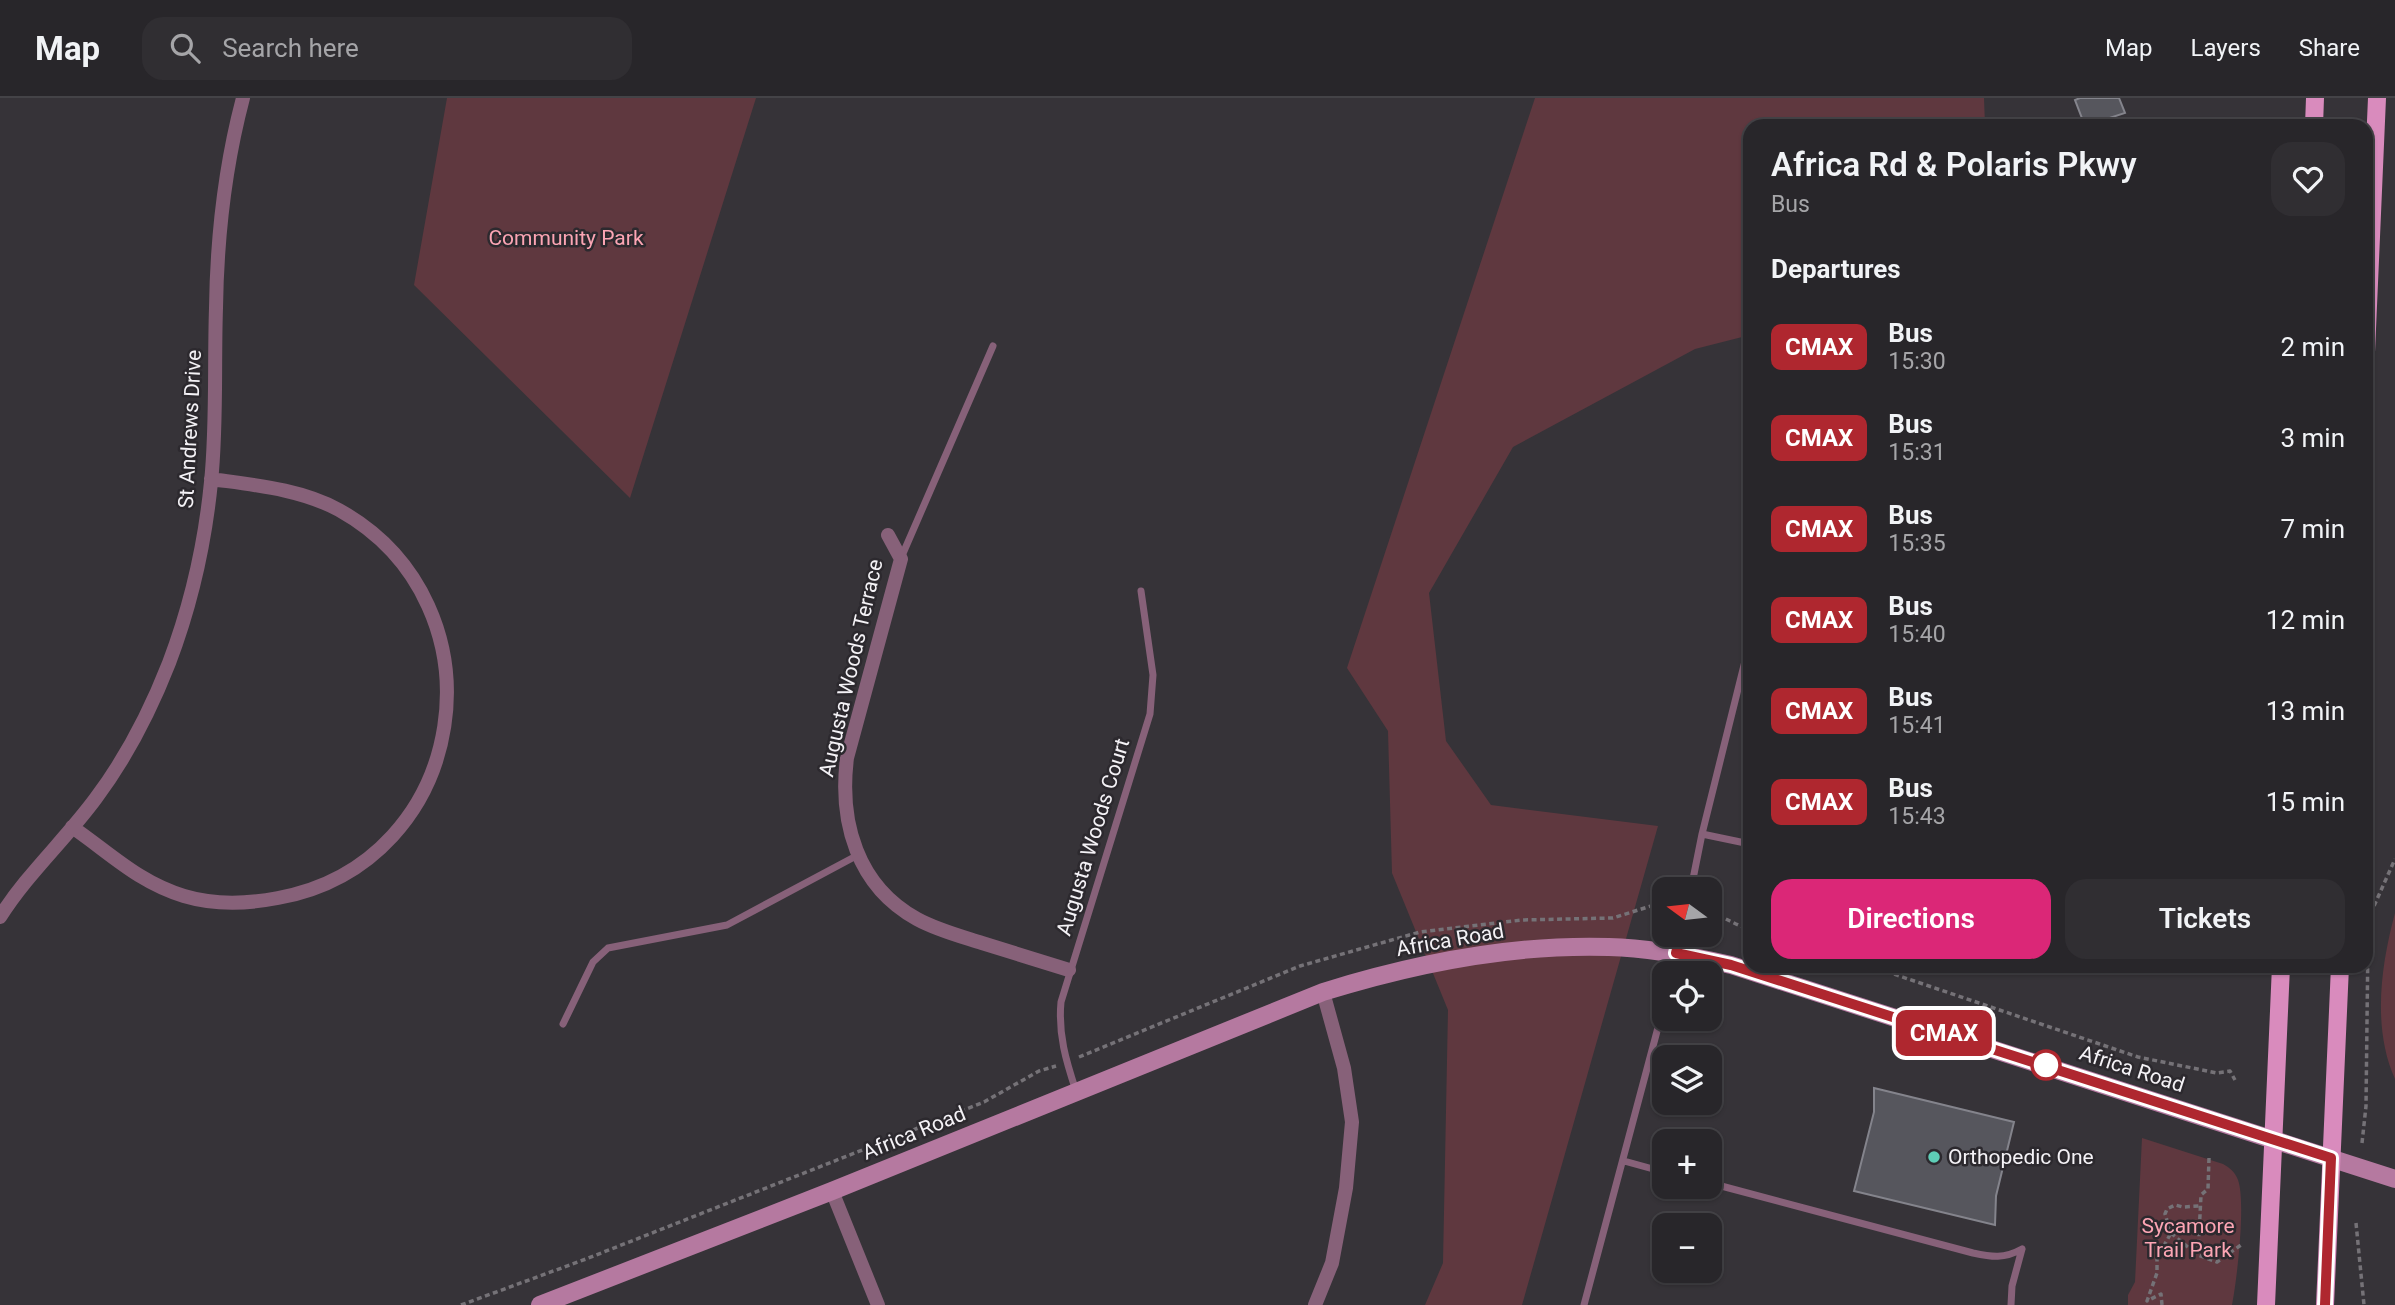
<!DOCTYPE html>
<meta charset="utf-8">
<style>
:root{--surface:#28262a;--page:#302e32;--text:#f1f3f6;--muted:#a5a5a8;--line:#444347;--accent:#db2777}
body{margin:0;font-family:Roboto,sans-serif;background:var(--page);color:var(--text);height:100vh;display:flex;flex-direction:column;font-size:26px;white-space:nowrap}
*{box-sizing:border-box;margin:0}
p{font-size:23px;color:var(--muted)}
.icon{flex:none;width:38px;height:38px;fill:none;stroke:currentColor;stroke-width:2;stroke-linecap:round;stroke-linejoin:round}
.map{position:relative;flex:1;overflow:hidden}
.details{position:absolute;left:1743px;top:21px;width:630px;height:854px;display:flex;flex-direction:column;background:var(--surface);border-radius:21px;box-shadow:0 2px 5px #0004,0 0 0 2px var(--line)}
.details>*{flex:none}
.badge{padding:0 14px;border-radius:10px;font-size:24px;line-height:46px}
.needle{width:46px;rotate:285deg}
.controls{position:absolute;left:1652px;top:779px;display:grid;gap:14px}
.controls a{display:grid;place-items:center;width:70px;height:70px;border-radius:14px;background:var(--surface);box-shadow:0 2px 5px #0004,0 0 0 2px var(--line);font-size:35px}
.map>.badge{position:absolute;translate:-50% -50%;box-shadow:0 0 0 4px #fff}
h2{padding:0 28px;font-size:26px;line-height:63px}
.round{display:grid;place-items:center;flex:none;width:74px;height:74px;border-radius:21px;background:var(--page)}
.headline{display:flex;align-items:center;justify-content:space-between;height:119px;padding:0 28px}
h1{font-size:33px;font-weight:600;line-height:52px}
.action{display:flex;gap:14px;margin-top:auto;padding:14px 28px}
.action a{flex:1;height:80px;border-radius:21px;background:var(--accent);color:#fff;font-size:28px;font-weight:600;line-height:80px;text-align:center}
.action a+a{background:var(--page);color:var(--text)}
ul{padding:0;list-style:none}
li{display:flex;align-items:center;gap:21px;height:91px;padding:0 28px}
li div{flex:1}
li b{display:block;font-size:26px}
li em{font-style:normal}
li .badge{min-width:77px;font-weight:700;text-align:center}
header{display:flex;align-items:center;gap:42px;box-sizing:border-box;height:98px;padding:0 35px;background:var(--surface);border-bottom:2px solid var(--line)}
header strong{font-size:33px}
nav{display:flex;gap:38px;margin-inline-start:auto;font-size:24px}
.search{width:490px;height:63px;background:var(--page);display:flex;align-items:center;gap:18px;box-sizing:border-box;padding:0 24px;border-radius:21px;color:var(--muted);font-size:26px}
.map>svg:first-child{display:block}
.green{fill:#5f383f}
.building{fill:#56565d;stroke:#84848c;stroke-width:2}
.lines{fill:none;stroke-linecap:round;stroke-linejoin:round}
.path{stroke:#757277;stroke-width:3.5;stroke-dasharray:5 3.5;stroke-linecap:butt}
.lane{stroke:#876179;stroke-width:7}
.street{stroke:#876179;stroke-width:14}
.secondary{stroke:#b579a0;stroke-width:18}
.primary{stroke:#d98bbd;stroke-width:18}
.line-casing{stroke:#fff;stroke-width:16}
.line{stroke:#af272f;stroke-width:10}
.stop-dot{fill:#fff;stroke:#af272f;stroke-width:3.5}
.poi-dot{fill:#5eceb7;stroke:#2c292e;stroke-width:2.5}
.labels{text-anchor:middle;stroke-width:5;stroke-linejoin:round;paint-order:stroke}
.park-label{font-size:21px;fill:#fca5b4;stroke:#2c292e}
.street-label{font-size:21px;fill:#f4f2f6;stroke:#2c292e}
.poi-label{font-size:21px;fill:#f4f2f6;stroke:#2c292e;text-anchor:start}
</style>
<header>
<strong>Map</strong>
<div class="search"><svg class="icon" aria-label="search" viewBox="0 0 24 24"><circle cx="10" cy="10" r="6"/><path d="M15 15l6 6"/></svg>Search here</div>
<nav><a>Map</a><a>Layers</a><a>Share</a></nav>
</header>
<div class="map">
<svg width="2395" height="1207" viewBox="0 0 2395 1207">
<rect width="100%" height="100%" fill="#363338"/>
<path class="green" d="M447,0H756L630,400L414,187Z
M1535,0H1984L1985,28H1750V237L1695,251L1513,349L1429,495L1446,643L1491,707L1658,728L1522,1207H1425L1443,1165L1448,912L1392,775L1388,633L1347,570Z
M2395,815V981C2372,930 2381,867 2395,815Z
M2142,1040L2223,1066C2230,1070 2235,1074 2238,1082C2246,1104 2237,1182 2232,1207H2128V1197L2135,1184Z"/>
<path class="building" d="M2080,0H2119L2125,15L2085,28L2075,2Z
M1874,990L2014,1024L1996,1098L1995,1127L1854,1093L1874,1014Z"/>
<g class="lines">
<path class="path" d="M1710,815C1724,818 1736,828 1750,831
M1870,868L2138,959L2217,975L2230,973L2235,982
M1079,959L1300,868L1420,834L1522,822L1613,820L1654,807L1664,809
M2362,1045L2366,1008L2368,840L2374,808L2395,761
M2209,1060L2208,1091L2201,1097L2198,1157L2217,1164L2241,1147
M2356,1125L2364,1207
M2171,1135L2196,1156
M461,1207L586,1161L984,1004L1039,973L1056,968
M2162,1207L2161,1196L2147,1203L2157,1175V1160L2171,1135L2165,1116L2167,1111L2175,1107L2183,1109L2199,1108"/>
<path class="lane" d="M901,460L993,248
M1702,736L1750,746
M1691,791L1702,736L1750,543
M1672,875L1681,836
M563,926L593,864L608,850L727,827L858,757
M1076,993C1066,963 1058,936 1061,904L1150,616L1153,577L1141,493
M1624,1063L1664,1074
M1710,1085L1973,1155C1992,1159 2004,1161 2022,1151
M1584,1207L1664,907
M2011,1207L2012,1188L2022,1151"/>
<path class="street" d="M888,437L901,461L847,660C839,724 857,788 917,821C937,832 960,838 982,845C1011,854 1040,863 1069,872
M72,729C110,755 138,784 184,798C214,807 247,806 278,800C470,765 509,507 339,412C301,391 254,387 211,381
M0,819C27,776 66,741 96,700C126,660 151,611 169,565C191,507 205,445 211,384C217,327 214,268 216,210C217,139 225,68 243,0
M832,1093L878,1207
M1315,1207L1332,1165L1346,1090L1352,1024L1344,970L1323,894"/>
<path class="secondary" d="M540,1207L832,1093L1323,894C1413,866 1515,846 1609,849C1650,850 1691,858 1731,867L2395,1081"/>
<path class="primary" d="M2314,28L2315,0
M2366,254L2377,0
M2266,1207L2281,868
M2325,1207L2340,868"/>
</g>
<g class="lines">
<g class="line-casing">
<path id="line" d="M1681,836L1676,855L1731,867L2331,1060L2325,1207"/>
</g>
<use href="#line" class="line"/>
</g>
<circle class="stop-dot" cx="2046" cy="967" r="14"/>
<circle class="poi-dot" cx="1934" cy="1059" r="7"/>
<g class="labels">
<g class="park-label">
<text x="566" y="147">Community Park</text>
<text x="2188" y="1135">Sycamore<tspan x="2188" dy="24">Trail Park</tspan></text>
</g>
<g class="street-label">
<text transform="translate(190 331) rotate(-87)" y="7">St Andrews Drive</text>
<text transform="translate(851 570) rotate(-77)" y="7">Augusta Woods Terrace</text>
<text transform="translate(1093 739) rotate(-73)" y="7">Augusta Woods Court</text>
<text transform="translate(1450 842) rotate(-10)" y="7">Africa Road</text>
<text transform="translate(2132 971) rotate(18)" y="7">Africa Road</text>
<text transform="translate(914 1035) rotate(-22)" y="7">Africa Road</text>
</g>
<g class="poi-label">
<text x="1948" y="1066">Orthopedic One</text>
</g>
</g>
</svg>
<div class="controls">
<a><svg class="needle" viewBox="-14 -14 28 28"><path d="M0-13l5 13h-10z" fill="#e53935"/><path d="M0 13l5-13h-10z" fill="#a5a5a8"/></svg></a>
<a><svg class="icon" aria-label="locate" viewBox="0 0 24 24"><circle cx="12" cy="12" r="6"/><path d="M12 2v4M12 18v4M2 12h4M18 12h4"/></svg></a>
<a><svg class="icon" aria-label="layers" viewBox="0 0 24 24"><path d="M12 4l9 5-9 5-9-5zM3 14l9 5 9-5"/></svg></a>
<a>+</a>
<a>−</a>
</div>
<b class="badge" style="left:1944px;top:935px;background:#af272f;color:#fff">CMAX</b>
<section class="details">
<div class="headline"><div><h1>Africa Rd &amp; Polaris Pkwy</h1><p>Bus</p></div><a class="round"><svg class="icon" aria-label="heart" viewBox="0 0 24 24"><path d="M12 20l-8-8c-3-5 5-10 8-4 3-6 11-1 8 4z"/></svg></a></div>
<h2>Departures</h2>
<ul>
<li><span class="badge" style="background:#af272f;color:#fff">CMAX</span><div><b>Bus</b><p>15:30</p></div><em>2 min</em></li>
<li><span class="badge" style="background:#af272f;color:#fff">CMAX</span><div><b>Bus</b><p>15:31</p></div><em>3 min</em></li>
<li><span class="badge" style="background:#af272f;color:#fff">CMAX</span><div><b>Bus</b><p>15:35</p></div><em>7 min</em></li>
<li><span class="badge" style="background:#af272f;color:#fff">CMAX</span><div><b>Bus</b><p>15:40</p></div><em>12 min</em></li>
<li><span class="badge" style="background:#af272f;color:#fff">CMAX</span><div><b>Bus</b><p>15:41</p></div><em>13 min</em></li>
<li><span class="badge" style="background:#af272f;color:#fff">CMAX</span><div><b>Bus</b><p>15:43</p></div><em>15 min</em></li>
</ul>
<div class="action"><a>Directions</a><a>Tickets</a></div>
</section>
</div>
